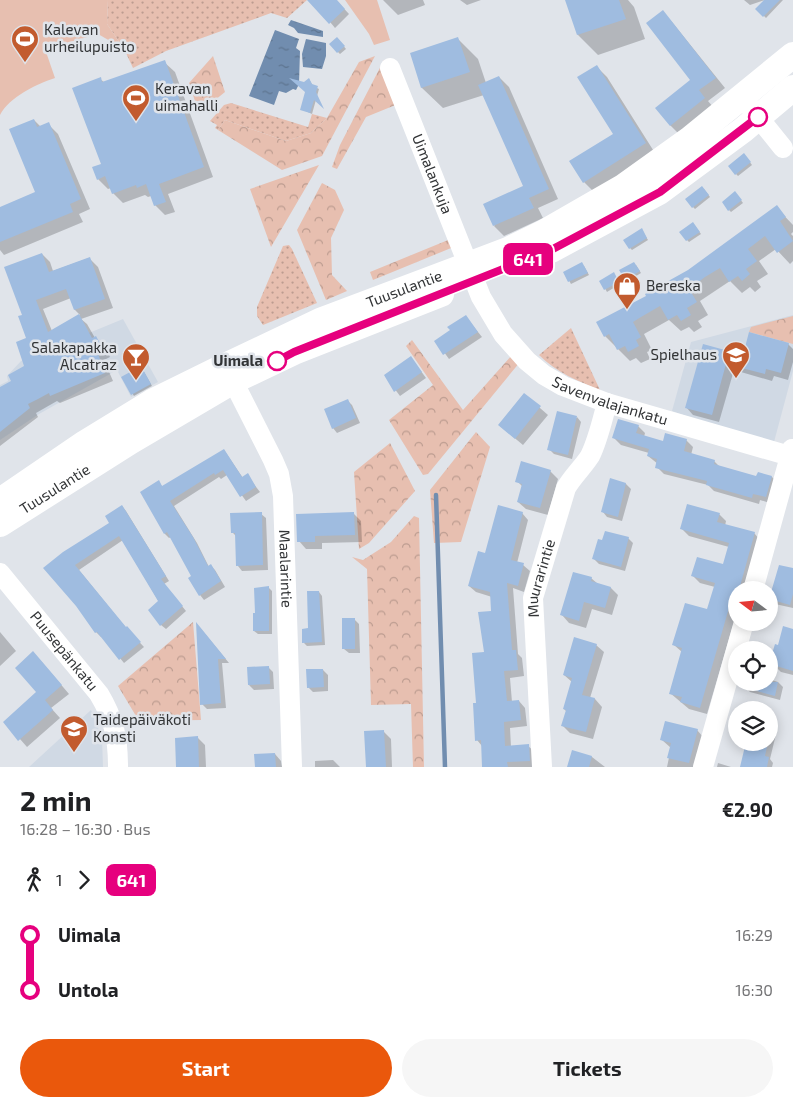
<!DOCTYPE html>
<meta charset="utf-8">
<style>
:root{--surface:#fff;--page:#f6f6f6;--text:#202124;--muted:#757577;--accent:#ea580c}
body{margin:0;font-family:"Exo 2",sans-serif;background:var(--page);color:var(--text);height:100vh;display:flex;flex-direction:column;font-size:19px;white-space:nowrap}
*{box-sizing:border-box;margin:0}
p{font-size:16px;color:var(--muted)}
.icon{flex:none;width:28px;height:28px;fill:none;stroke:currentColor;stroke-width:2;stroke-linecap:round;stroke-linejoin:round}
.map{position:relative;height:767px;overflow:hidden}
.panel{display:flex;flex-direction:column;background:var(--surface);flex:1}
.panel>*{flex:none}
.badge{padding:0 10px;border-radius:8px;font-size:18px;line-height:32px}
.needle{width:32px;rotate:286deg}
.tools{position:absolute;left:728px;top:581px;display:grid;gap:10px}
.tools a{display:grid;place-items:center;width:50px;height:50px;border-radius:50%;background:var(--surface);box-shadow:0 2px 12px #0003;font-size:25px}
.map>.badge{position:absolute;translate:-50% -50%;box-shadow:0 0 0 2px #fff}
.legs{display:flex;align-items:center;gap:8px;height:55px;padding:0 20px;font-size:16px}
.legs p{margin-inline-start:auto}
.overview{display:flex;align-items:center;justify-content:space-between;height:85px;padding:0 20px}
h1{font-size:28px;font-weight:700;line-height:38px}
.action{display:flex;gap:10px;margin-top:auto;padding:10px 20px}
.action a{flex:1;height:58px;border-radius:30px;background:var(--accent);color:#fff;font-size:20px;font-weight:700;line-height:58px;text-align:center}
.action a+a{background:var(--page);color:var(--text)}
ul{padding:0 20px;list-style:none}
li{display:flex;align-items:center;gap:18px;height:55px;font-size:19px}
li i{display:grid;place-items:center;width:8px;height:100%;margin:0 6px;background:currentColor}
li i::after{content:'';width:12px;height:12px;margin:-6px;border:4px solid;border-radius:50%;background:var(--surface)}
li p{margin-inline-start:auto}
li:first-child i{background:linear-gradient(#0000 50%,currentColor 0)}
li:last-child i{background:linear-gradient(currentColor 50%,#0000 0)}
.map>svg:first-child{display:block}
.built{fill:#d0d9e4}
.grass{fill:url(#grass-dots)}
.forest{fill:url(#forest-crowns)}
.garden{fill:#e7bfb0}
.water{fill:url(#water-ripples)}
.shadow{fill:#0003;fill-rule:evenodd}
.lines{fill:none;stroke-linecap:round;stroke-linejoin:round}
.stream{stroke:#718daf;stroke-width:4.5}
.building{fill:#9fbce0}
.minor{stroke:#fff;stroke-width:20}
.major{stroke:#fff;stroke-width:26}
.line-1-casing{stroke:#fff;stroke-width:11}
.line-1{stroke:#e6007e;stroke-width:8}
.stop-1-dot{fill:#fff;stroke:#e6007e;stroke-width:2.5}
.labels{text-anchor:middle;stroke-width:5;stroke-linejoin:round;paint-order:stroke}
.poi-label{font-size:15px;fill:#323436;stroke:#e0e4ea;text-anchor:start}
.street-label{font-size:15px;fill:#323436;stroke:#e0e4ea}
.stop-label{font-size:15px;font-weight:bold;fill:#323436;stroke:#e0e4ea;text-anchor:end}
</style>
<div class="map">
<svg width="793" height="767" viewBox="0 0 793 767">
<defs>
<pattern id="grass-dots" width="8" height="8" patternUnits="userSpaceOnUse" patternTransform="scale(1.25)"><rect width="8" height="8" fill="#e7bfb0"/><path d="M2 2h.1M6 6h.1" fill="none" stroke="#bc9c90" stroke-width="1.8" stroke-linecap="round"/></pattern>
<pattern id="forest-crowns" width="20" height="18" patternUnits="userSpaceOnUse" patternTransform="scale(1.25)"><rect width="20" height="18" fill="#e7bfb0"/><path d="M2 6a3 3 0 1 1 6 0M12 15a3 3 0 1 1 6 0" fill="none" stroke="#bc9c90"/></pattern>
<pattern id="water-ripples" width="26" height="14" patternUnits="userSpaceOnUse" patternTransform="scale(1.25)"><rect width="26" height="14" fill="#718daf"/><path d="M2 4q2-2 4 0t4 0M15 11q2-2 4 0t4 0" fill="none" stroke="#5d748f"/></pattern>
</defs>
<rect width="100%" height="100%" fill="#e0e4ea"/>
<path class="built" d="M793,315V371L774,442L715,426L672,411L691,342Z
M123,319L158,382L131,397L117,370L39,414L0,440V385L8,381L7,376L21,361Z
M91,710L102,738L103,767H29Z"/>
<path class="grass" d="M108,0H307L287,18L271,13L166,51L133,68L124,49L107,24Z
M231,103L308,127L312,114L327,118L311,133L286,141L225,120L218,130L215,128L217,125L210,121L224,105Z
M289,245L292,249L317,303L263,325L257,316V307L283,246Z
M571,328L600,390C578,381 557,373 539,355Z"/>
<path class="forest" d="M213,56L225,92L199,113L189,83Z
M375,56L322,156L282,170L218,130L225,120L286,141L311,133L327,118L359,62Z
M384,60L398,104L366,117L337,169L332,167L340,145Z
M319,165L271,247L250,189Z
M322,183L335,190L344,210L331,238L332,275L347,291L326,300L297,230Z
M453,238L456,246L373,280L370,272Z
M793,316V344L749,332L751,327Z
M412,340L463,410L513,354L520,362L428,474L423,475L389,420L433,385L406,346Z
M476,432L490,447L461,542L434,543L430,490Z
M390,443L415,491L369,543L359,549L354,472Z
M414,516L419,518L424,767H413L411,704L371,705L367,569L352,557L363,560L391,542Z
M193,622L201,720L139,721L118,686Z"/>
<path class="garden" d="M0,0H108L107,24L124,49L98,34L45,49L55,78C37,84 9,97 0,115Z
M345,0H377L390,40L374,45L369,34Z"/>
<path class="water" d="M291,20L323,31V37L298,33L294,28L288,25Z
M275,30L299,39L296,48L300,51L299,84L296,90L293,89L286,93L279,91L274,105L249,96Z
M306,39L326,43V56L322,69L303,67L302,54Z"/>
<path class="shadow" d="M312,0H336L349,14L335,28Z
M383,0H423L425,5L398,15Z
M460,0H481L467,5Z
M574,0H628L634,7L645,39L598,55L578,35L567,2Z
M744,0H783L766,18L757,9L765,0L750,5Z
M662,12L672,22L725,88L708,101L714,108L680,135L670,125L692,80Z
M337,38L346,49L340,54L330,44Z
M458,39L478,59L486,83L499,77L509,87L558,199L538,208L543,218L504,236L494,226L524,187L484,95L443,108L422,88L411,54Z
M164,62L175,72L213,177L168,194L175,212L165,215L155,205L151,196L148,197L145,195L123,203L113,193L111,188L108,189L98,179L102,165L100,79L105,83Z
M597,67L607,77L655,153L594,192L584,182L614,134Z
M309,79L313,86L319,89L312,114L301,109L306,92L304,83Z
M34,120L41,127L48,124L58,134L90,209L79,214L83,222L4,255L0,250V208L37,193Z
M746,157L752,165L738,176L736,174Z
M704,189L710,197L695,209L693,207Z
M737,195L743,203L731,212L729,210Z
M776,207L793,225V232L791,234L793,236V261L790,264L776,249L759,261L768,274L757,281L761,287L755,292L750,287L742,293L730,281L700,301L708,315L698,321L702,327L694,332L689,327L681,331L669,320L644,334L652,350L647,352L650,359L641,363L636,358L630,361L605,336L648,296L689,271Z
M695,226L701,234L689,242L687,240Z
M643,232L648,240L632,250L630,248Z
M42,254L50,262L53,271L89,258L98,267L113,308L81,319L87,324L95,338L104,346L110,357L104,360L113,381L60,403L57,401L36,413L38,417L0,446V389L13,381L26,367L28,339L23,315ZM71,298L75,310L80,315L52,331L43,309Z
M636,265L641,273L628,281L626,279Z
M584,266L589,275L571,284L565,273Z
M615,276L620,284L607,292L601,281Z
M466,317L482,337L449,359L436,341L451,331Z
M788,344L793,349V362L788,380L774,376L772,381L734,370L719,422L693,415L686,407L704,345L744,357Z
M415,363L426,378L400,396L385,376Z
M143,370L152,386L134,396L123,378Z
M524,394L548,415L523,445L499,425Z
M347,400L352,405L360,423L337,433L333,428Z
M577,417L581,422L572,459L554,454L549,449Z
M638,426L645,433L644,437L664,442L686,440L693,447L691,455L714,461L720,467L757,477H772L779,484L773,504L760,500L759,504L714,491L708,485L664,474L657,467L658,464L648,456L649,453L621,445L614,438Z
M224,450L243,478L247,475L260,492L246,501L227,475L221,479L219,477L174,506L197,543L209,567L211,566L215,570L225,587L204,600L200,595L193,577L171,537L169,538L165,534L142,493L158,482L163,487Z
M550,471L558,479L548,515L526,509L518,502L523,487L517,481Z
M611,480L626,484L631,489L622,521L607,517L603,512Z
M122,506L126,511L169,581L164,584L186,611L166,629L161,625L159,602L123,540L79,570L126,628L144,647L124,663L102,636L101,637L96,632L77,606L45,568L110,523Z
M353,513L361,521L362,542L322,543V549H306L299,541Z
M522,513L528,520L517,563L523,565L530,571L524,592L513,588L518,654L522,658L524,676L510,678L512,702L519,701L525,708L527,726L510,728L511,747L528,746L535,752L536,767H483L482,746L477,740V704L493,612L492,597L476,592L469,586L486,554Z
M261,514L266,518L268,570L242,571L238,566L236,536L233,533Z
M719,514L726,521L725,526L754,533L761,541L748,590H736V615L707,714L689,709L670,693L682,652L674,645L708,611L715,587L700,583L693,576L724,565L729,547L689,536L682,529Z
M628,538L633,543L625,571L599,564L594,559L603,541Z
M793,569V608L775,604L771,599Z
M591,578L598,584L611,588L618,595L612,615L592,609L586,628L569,623L562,615Z
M268,587L272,591V634H258L254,631L257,614Z
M319,592L322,596L325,645L307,646L304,643L309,630Z
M354,619L359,624L360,653H349L344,649Z
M201,629L229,663H222L226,708L207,709L202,704Z
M793,630V675L781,672L774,665L776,659L772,656Z
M0,632L16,651L0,666Z
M596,645L604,652L590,698L595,699L602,707L593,739L570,733L563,726L567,712L564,709L572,682L564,675Z
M40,660L69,694L51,708L60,718L27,747L5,722L38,692Z
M268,667L273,672L274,689L254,690L249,685Z
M323,670L328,675V691L313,692L308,687Z
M769,679L778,682L783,687L780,700L750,692L745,687L769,682Z
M769,724L777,730L770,759L773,763L772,767H741L748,742H769Z
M697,730L704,738L696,767H667L671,748L662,740Z
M383,731L391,739L392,767H367Z
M198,738L205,745L206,767H177Z
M573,752L592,757L605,767H568Z
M275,754L281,761L282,767H256Z
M333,760L340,767H315V761Z
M718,763L731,767H717Z"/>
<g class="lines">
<path class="stream" d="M436,495L445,767"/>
</g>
<path class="building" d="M307,0H337L345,9L329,24Z
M565,0H619L626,19L577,35Z
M764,0H780L763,17L755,9Z
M663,10L716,78L699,90L705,98L670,126L655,108L690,80L646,23Z
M337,37L345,46L337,53L329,44Z
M458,37L470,72L421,88L410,53Z
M165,60L204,167L159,184L166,202L154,206L146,184L137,188L136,185L112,194L105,176L97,180L92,167L101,164L72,88L101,77L102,82Z
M597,65L646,143L583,183L569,161L613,134L577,77Z
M499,76L549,189L529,198L534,208L493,226L483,204L523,186L478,85Z
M289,78L304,82L309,78L312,84L318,86L316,92L324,109L314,100L310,113L300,110L305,92Z
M34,119L37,127L49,122L81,199L70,204L73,212L0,242V207L35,192L9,129Z
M744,153L751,162L735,175L728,166Z
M702,186L709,195L692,208L685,199Z
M735,191L742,200L728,211L722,202Z
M777,205L786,217L780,221L793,241L777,253L765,236L748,249L757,261L746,269L750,274L742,281L738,276L729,282L720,268L705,277L689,289L697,302L687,308L691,315L681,321L677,315L668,320L660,306L641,317L633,322L641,337L636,340L639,346L628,352L625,346L617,350L609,334L604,337L596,322L646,296L645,294L688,270Z
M693,222L700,232L686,241L679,232Z
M642,228L647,238L629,249L623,240Z
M42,253L49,272L90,257L105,299L74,310L66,289L36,300L48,332L79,314L92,338L96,336L103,349L97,351L105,373L50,396L49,393L38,399L28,404L30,408L0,432V387L11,381L8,375L24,366L16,342L26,338L18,316L22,315L4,267Z
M582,262L588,273L568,282L563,272Z
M634,262L640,271L625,280L619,270Z
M614,272L619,282L604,290L599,281Z
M466,315L478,332L443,355L434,341L450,330L447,327Z
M749,332L789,343L781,373L766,369L765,374L726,364L712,415L685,408L703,344L743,355Z
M411,356L422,372L394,392L384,375Z
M141,366L151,384L131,395L121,377Z
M524,393L541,406L515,439L498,425Z
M348,399L356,418L332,429L324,409Z
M557,411L577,416L568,455L547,450Z
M618,419L639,425L636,433L663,441L665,433L687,439L684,451L715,460L714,464L756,476L758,472L772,476L766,497L753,494L752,498L706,485L707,481L655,468L657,459L647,456L649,449L612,438Z
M224,449L242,477L248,473L256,487L240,497L223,470L215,475L214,473L170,501L193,537L208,566L211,564L221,581L199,596L188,578L191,576L167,532L164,534L140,492L159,480L162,486Z
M521,461L551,470L540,508L517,502L522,484L515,482Z
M610,478L626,483L618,517L601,512Z
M687,504L720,513L717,522L755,532L739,590H736L735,602L731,601L700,708L680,702L682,697L669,694L682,648L672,645L685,603L707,609L715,583L691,576L697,557L723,564L729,543L680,529Z
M122,505L166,576L161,579L183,606L160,626L148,610L158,601L119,536L75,565L126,627L127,626L141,642L119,660L97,632L95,633L76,606L43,568L63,552L109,523L105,516Z
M498,505L523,512L511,560L524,563L518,586L507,583L512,650H516L518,670L504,671L507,701L519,700L521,720L504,722L505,746L529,744L530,761L507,762L508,767H482L481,740L475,741L473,703H476L472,653L484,652L478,612L491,611L490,592L468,586L478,551L485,553Z
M262,512L263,565L236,566L235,533H231L230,513Z
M354,512L355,535L315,536V542H297L296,514Z
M605,531L629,537L621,567L592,559L598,539L602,540Z
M779,565L793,568V594L790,605L769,599Z
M573,572L592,577L591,581L611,587L605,608L584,602L579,621L560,615Z
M269,586V631H253V613H255L254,588Z
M307,591H319L322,642L302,643V629L308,628Z
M342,618H355V649H342Z
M196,622L226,659H218L221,703L200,705Z
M783,626L793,629V671L773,665L775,658L771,657L775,644L778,645Z
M574,637L597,644L582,695L595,698L586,732L561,726L566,710L563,709L572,678L563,675Z
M33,651L62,685L45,700L53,710L18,741L3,722L36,692L15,668Z
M269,666L270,684L248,685L247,667Z
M306,669H323L324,687L307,688Z
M740,682H778L775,696L739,686Z
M665,721L698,729L689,763L667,758L671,743L660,740Z
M384,730L386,767H366L364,731Z
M198,736L199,767H176L175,738Z
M746,742H768L765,756L769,757L767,767H740Z
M572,750L592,756L589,767H567Z
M275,753L276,767H255L254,754Z"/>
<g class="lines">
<g class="minor">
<path id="s1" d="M390,68L481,297L503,334L527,361L544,375L563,386L607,403L783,454L793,464"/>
<path d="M750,107L783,148"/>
<path id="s2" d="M233,381L273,460L279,474L283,496L292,767"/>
<path id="s3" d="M0,573L99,694C114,719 118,738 118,767"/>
<path d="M753,590L792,449"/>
<path id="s4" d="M542,767L533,598L566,488C573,476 583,467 590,456C598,440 602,421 607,403"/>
<path d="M703,767L744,622"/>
</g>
<g class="major">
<path d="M521,262L551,250L659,192L743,130L793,88"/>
<path id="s5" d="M0,501L85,443L152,402L217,370L320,321L508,250L543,233L623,187L690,139L793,55"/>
<path id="s6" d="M0,524L131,441L233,381L294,352L441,294"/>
</g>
</g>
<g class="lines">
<g class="line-1-casing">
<path id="line-1" d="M277,361L294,352L551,250L660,192L758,117"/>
</g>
<use href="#line-1" class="line-1"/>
</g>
<defs>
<g id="stadium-pin" transform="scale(1.4375)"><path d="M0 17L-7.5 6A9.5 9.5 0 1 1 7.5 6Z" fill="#c25b2e" stroke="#e0e4ea"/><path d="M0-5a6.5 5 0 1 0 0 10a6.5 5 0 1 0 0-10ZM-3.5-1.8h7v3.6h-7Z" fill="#fff"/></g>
<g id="shop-pin" transform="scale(1.4375)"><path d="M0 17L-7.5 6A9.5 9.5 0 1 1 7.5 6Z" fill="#c25b2e" stroke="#e0e4ea"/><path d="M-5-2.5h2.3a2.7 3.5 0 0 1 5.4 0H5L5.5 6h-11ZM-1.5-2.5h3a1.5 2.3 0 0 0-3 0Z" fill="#fff"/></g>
<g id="school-pin" transform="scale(1.4375)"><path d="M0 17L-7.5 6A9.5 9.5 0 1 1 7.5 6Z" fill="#c25b2e" stroke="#e0e4ea"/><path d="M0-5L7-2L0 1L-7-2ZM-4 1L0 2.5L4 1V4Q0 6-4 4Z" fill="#fff"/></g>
<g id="bar-pin" transform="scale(1.4375)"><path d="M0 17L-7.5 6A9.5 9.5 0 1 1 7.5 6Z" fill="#c25b2e" stroke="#e0e4ea"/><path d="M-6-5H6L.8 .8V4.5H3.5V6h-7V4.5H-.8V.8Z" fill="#fff"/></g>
</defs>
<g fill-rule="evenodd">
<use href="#stadium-pin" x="25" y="39"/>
<use href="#stadium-pin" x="136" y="98"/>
<use href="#shop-pin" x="627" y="286"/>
<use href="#school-pin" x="736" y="355"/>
<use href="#bar-pin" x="136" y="357"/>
<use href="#school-pin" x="74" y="729"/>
</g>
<g class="stop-1-dot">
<circle cx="758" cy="117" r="9"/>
<circle cx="277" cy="361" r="9"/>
</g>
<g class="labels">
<g class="poi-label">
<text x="44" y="35">Kalevan<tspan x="44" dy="17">urheilupuisto</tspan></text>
<text x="155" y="94">Keravan<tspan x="155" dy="17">uimahalli</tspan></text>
<text x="646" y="291">Bereska</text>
<text x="117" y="353" text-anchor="end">Salakapakka<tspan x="117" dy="17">Alcatraz</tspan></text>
<text x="717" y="360" text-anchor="end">Spielhaus</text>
<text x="93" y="725">Taidepäiväkoti<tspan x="93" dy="17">Konsti</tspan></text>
</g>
<g class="street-label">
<text dy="5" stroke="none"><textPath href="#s1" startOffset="114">Uimalankuja</textPath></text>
<text dy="5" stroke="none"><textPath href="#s5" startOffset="458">Tuusulantie</textPath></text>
<text dy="5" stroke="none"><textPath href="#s1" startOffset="419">Savenvalajankatu</textPath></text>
<text dy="5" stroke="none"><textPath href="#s6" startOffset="65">Tuusulantie</textPath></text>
<text dy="5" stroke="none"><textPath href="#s2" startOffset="199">Maalarintie</textPath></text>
<text dy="5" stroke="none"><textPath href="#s4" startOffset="190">Muurarintie</textPath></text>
<text dy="5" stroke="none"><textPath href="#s3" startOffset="101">Puusepänkatu</textPath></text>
</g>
<g class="stop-label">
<text x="263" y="366">Uimala</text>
</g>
</g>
</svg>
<div class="tools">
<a><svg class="needle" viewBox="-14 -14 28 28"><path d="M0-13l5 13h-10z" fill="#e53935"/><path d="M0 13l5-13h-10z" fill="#757577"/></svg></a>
<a><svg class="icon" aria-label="locate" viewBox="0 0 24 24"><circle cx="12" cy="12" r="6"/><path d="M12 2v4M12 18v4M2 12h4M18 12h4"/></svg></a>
<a><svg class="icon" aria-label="layers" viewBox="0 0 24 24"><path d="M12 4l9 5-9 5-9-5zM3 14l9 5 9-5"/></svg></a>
</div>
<b class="badge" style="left:528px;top:259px;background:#e6007e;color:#fff">641</b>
</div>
<section class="panel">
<div class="overview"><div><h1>2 min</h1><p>16:28 – 16:30 · Bus</p></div><b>€2.90</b></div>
<div class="legs"><svg class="icon" aria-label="walk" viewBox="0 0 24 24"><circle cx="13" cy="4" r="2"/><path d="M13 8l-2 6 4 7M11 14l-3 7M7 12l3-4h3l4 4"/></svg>1<svg class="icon" aria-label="forward" viewBox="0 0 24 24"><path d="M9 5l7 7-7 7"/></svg><b class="badge" style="background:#e6007e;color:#fff">641</b></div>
<ul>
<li><i style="color:#e6007e"></i><b>Uimala</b><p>16:29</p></li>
<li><i style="color:#e6007e"></i><b>Untola</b><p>16:30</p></li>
</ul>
<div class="action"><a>Start</a><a>Tickets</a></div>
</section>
